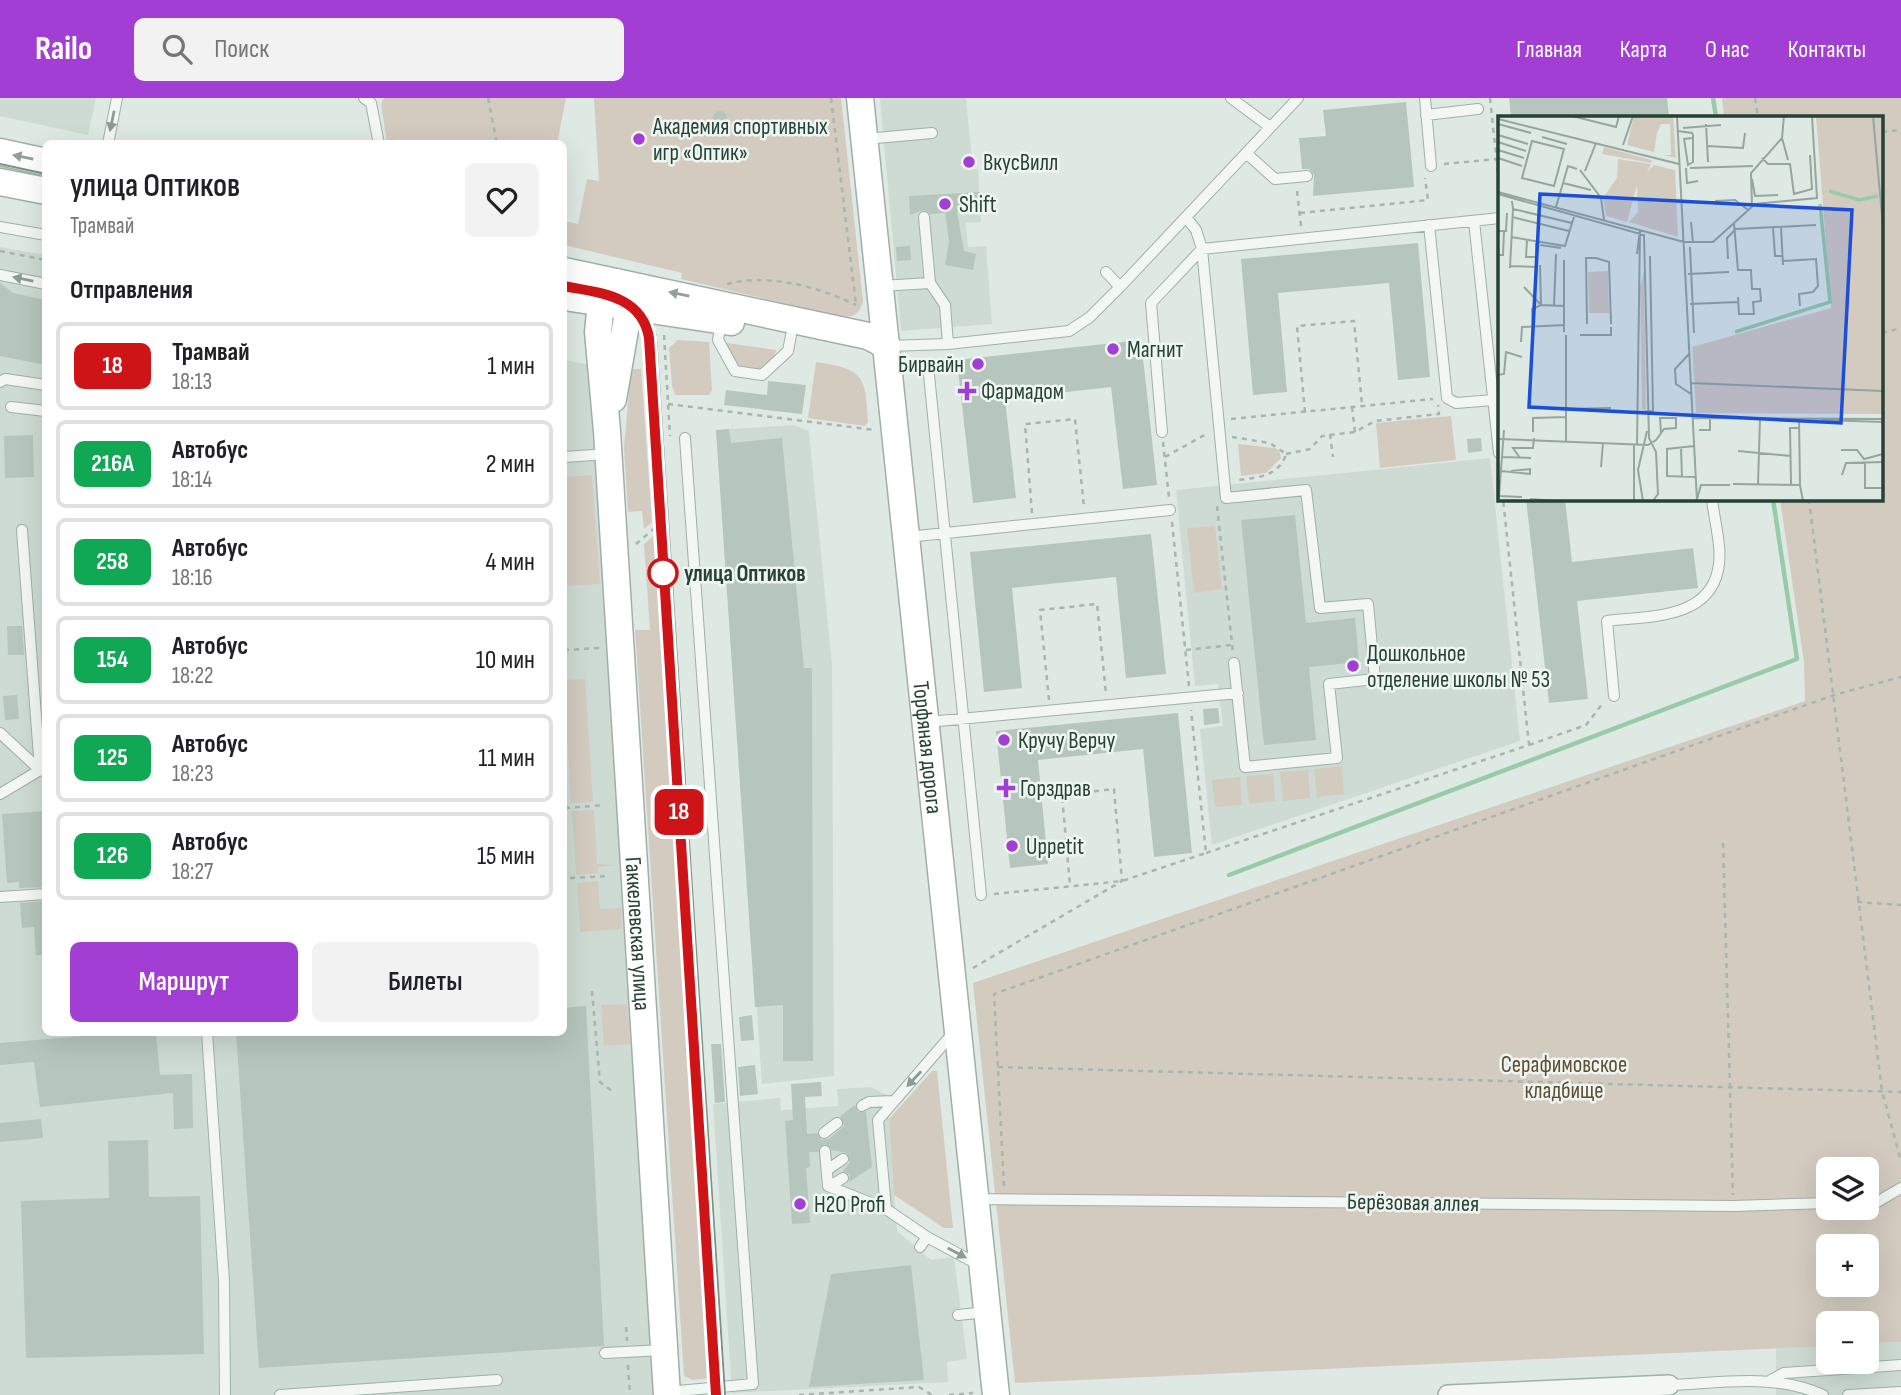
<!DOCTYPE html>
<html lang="ru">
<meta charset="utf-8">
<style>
:root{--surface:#fff;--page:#f2f2f2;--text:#202124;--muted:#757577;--line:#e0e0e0;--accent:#a23ed4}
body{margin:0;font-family:"Sofia Sans Condensed",sans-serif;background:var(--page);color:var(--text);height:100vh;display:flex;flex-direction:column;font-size:26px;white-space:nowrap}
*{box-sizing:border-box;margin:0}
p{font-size:23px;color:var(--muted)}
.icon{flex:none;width:38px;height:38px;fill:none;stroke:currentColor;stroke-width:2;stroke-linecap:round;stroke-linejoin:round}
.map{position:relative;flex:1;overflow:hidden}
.sheet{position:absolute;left:42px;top:42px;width:525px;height:896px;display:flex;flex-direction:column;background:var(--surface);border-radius:10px;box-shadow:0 7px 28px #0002}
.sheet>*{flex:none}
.badge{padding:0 14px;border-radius:10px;font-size:24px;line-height:46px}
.tools{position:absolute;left:1816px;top:1059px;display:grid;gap:14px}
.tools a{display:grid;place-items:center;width:63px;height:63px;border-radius:10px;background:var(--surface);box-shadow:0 7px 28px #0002;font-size:35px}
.map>.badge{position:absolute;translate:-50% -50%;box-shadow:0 0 0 4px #fff}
h2{padding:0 28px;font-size:26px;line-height:63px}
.round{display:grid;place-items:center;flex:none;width:74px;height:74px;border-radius:10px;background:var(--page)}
.overview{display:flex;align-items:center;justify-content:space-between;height:119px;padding:0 28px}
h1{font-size:33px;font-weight:600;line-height:52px}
.button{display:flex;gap:14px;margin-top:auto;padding:14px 28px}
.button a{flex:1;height:80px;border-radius:10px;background:var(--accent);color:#fff;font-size:28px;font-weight:600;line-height:80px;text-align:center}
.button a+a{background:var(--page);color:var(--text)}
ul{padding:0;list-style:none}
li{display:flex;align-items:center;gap:21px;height:88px;margin:0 14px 10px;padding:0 14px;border:4px solid var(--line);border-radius:10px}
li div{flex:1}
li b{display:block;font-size:26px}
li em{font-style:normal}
li .badge{min-width:77px;font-weight:700;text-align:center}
header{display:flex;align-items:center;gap:42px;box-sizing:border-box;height:98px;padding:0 35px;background:var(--accent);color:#fff}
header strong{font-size:33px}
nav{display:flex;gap:38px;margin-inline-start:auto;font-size:24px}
.search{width:490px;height:63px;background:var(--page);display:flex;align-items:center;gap:18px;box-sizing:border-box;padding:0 24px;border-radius:10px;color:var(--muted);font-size:26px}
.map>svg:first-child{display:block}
.built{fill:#cddbd3}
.green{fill:#d3cbc0;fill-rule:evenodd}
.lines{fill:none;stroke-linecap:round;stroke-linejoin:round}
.stream{stroke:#98cba9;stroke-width:4.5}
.building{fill:#b6c6bd}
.lane-casing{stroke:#a0b0a7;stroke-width:12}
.street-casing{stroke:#a0b0a7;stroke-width:22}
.secondary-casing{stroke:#a0b0a7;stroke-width:29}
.path{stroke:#a9b5af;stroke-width:2.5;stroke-dasharray:5 5;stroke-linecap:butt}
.lane{stroke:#f2f7f4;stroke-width:10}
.street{stroke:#f2f7f4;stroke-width:19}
.secondary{stroke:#fff;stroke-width:26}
.tram{stroke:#789384;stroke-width:2}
.oneway{fill:#8c9c94}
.oneway2{fill:#93a099}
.line-casing{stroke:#fff;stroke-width:16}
.line{stroke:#ce1417;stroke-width:10}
.poi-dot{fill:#a23ed4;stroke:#eff6f2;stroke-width:2.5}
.stop-dot{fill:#fff;stroke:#ce1417;stroke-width:3.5}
.labels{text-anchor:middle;stroke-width:5;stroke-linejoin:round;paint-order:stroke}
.poi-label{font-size:23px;fill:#274133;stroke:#eff6f2;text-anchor:start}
.stop-label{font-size:23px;font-weight:bold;fill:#274133;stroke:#eff6f2;text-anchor:start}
.street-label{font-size:23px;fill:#274133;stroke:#eff6f2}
.park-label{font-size:23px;fill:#5d4e34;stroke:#eff6f2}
.inset-river{fill:none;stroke:#98cba9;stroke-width:3.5}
.inset-road{fill:none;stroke:#95a69d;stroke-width:2}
.view{fill:#1d4ed8;fill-opacity:0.15;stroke:#1d4ed8;stroke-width:3.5}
.inset-edge{fill:none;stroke:#274133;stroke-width:3.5}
</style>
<header>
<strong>Railo</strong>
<div class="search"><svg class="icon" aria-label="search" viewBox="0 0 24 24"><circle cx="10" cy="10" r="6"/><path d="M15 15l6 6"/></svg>Поиск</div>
<nav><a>Главная</a><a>Карта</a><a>О нас</a><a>Контакты</a></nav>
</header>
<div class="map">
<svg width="1901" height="1297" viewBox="0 0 1901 1297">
<rect width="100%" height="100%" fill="#dfe9e3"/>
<path class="built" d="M0,0H96L88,37L0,18Z
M880,0H966L973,71H978L981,124L966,125L968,149L986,148L992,226L901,233Z
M0,149L45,157L46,934H564V262L589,267L658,1297H0Z
M794,327L809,333L832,567L834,978L762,986L716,332Z
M1490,360L1520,643L1212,747L1200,631L1223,628L1218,586L1195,588L1176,392Z
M871,989L887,997L897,1133L931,1162L954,1159L967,1261L947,1264L948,1284L732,1295L713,1006L780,1000L781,1012L838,1008L837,991Z
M1901,1244V1297H1776V1250L1829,1248V1264H1867V1245Z"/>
<path class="green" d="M384,0H566L557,46L387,45L381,6Z
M594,0H841L863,203C860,216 854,219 842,219L681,181L682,175L564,147V123L578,126L587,81L599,83Z
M1722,0H1901V1244L1867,1245V1225H1829V1248L1015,1285L973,885L1805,603L1804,564L1780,401H1882V19H1724ZM1829,1071H1867V1110H1829ZM1829,1148H1867V1186H1829Z
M678,242L709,244L712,292L709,297H675L672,287L669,250Z
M727,245L776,252L775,257L760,272L739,269L726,250Z
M816,264C863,271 866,277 868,324L865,328L808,320Z
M631,271H641L652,424L644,431L642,413L628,414L624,350Z
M1451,318L1456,362L1380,370L1376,325Z
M1238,346L1275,350L1279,352L1281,360L1266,375L1241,378Z
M592,377L600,486L564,488V379Z
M1215,428L1222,491L1194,495L1187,430Z
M653,438L656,481H661L712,1280L693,1282L684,1278L635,532H650L644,446Z
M585,581L593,704L571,705L564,582Z
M1342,668L1344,696L1317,699L1314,671Z
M1308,672L1310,700L1283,703L1280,674Z
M1273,676L1275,703L1249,706L1246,678Z
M1240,679L1242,707L1215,709L1212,682Z
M594,712L597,766L618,767L598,769V775L576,777L572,713Z
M598,783L600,811L621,810L622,831L580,834L577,785Z
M627,906L630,946L604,948L601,907Z
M932,973H937L953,1130H944L894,1097L889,1021Z"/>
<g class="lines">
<path class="stream" d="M1713,0L1716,19
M1229,777L1797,561L1773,401"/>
</g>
<path class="building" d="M1509,0H1667L1669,19H1511Z
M1406,4L1414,89L1313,98L1314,77L1309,71H1302L1299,40L1326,38L1323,12Z
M713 20a7 7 0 1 1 14 0a7 7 0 1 1-14 0Z
M980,94L981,113L957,114L964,153L976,156L973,172L945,167L949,143L945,115L931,116L924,112L910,117L909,98Z
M1418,145L1430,279L1398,282L1389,185L1278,195L1287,294L1253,297L1241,161Z
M910,148L911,162L897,163L896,149Z
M0,185L13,195L46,202V267L0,258Z
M1141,242L1157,387L1123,391L1111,289L1005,301L1016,400L973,405L957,262Z
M768,283L806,287L802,316L724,307L726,292L767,297Z
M729,331L731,345L782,340L804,570H812L813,963H783V907L755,909L716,332Z
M33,337L34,379L5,380L4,338Z
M1481,340L1482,353L1468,355L1467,341Z
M1526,401H1565L1572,464L1693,450L1698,490L1577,503L1588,601L1549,605Z
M1295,417L1306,525L1355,520L1359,564L1309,569L1316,642L1264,647L1241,422Z
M1151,436L1166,576L1126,580L1116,479L1012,490L1022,590L984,594L970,454Z
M7,528H22L24,557H8Z
M17,597L19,621L5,622L3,598Z
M1218,610L1220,625L1204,627L1203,611Z
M1178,615L1192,755L1154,759L1143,651L1038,662L1048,766L1010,770L996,633Z
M46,713V789L19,790V784L7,785L2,716Z
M46,803V857H36L34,829L22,830L20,805Z
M586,908L604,1248L259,1270L236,934H564V910Z
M752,917L754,942L741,943L739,919Z
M130,934H156L160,977L192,976L193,1030L174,1031L173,995L40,1009L34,964L0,967V945Z
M711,946H721L725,1004L715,1005Z
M755,967L758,996L740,998L738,969Z
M821,984L822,998L805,999L807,1036L817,1035L821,1042L829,1041L844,1028L840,1018L855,1007L858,1014H866L872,1069L849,1084L850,1077L843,1073L850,1064L847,1055L832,1052L825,1046L818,1054H809L810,1069L806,1070L810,1125L792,1126L785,1023L793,1022L791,986Z
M41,1021L43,1040L0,1044V1025Z
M148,1042L149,1099L200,1098L204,1256L26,1260L21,1103L109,1100L108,1043Z
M911,1167L924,1282L809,1289L831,1176Z"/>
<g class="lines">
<g class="lane-casing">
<path id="lane" d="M364,0L371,5L379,46
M1231,0L1270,29
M1425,0L1431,68
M1426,17L1478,11
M865,41L932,35
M108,46L117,0
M1246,55L1275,81L1307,78
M924,119L930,185L945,207L948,246
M1186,119L1196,132L1202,151L1226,400L1306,392L1320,510L1368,506L1375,581L1329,586L1337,660L1245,669L1234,565
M1474,123L1499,355
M1429,127L1447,300L1456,305L1493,302
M0,129L46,137
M1106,174L1120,189
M0,177L46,186
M881,188L930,185
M721,224L718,242L735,273L762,277L788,253L791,237
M888,248L948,246L1069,233L1090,219L1120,189L1298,0
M929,277L981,797
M0,284L5,281L46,287
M11,309L46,313
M1162,334L1151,205L1202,151L1500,120
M564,359L608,356
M22,432L40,672
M907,439L1170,412
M1614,598L1607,523C1646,518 1708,522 1718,472C1723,451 1714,422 1712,401
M928,624L1238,595
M0,635L40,672
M0,696L40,672L45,673
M0,799L46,796
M207,934L224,1183L225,1297
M953,935L878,1022L886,1111L927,1139L979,1167
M862,1008L869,1004L893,1003
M824,1035L837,1025
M825,1053L828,1088L886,1111
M827,1072L843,1061
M830,1088L843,1080
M975,1101L1733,1108L1829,1105
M1867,1104H1877L1901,1090
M920,1149L927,1139
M958,1217L987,1214
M605,1255L664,1252
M1771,1282L1784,1275L1901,1267
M1669,1287C1721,1285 1775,1275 1823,1297
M667,1294L753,1286L685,340
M280,1297L497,1282
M1848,1297L1901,1294"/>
</g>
<g class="street-casing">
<path id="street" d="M1448,1297L1669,1287"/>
</g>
<g class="secondary-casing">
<g id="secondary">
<path id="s1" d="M860,0L996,1297"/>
<path d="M0,54L46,64"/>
<path d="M0,84L46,93"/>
<path d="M564,173L868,238L887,248"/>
<path id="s2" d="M616,184L601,205L598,234L607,333L667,1297"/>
<path d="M564,199L731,224"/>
<path d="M613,301L629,209L622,195"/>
</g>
</g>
<path class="path" d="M488,0L497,46
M831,0L856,207
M1490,0L1500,94
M1755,0L1758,19
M1882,34L1901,32
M1444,66L1497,61
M1297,93L1301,128
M1300,115L1428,102L1425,80
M0,153L46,162
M727,186C768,175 819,189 856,207
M1882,235L1901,230
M664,237L670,338
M643,254L659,472
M668,306L875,332
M1352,309L1355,334
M1305,314L1297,228L1354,223L1362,307
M1231,321L1433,301
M1330,336L1333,359
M1232,339L1270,345L1286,356C1279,379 1256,380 1236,382
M1163,344L1169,400
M1286,356L1310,351L1322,338L1355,334L1375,323L1439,316L1438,307
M1165,359L1208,335
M1809,401L1882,993L1901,1063
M1217,408L1233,555
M1032,415L1025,326L1075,321L1084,409
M1172,424L1189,588
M636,446L656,429
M564,528L566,527
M564,552L599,550
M1186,552L1231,547
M1049,602L1040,512L1097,506L1106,596
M1529,647L1586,627L1603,605
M565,710L605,707
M1723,745L1733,1097
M1206,755L1529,647L1503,401
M570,780L609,778
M994,796L1122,783L1206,755L1191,612
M1857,804L1901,807
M973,870L1122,783L1114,691L1062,697L1070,788
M592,893L600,984L612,993
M998,969L1901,994
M1004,1088L994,896L1834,597L1901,579
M626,1229L627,1243
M628,1267L630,1297
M799,1297L919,1289L932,1297
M949,1297L973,1295"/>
<use href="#lane" class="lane"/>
<use href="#street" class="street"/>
<use href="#secondary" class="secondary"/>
<path class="tram" d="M0,66L46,76
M564,183C606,191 642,190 656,238L725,1297"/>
</g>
<defs><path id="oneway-solid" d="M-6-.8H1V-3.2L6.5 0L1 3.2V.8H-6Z" transform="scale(1.75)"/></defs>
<g class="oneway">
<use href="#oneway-solid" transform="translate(112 23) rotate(102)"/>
<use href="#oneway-solid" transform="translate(23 181) rotate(-169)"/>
<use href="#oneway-solid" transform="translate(914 981) rotate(133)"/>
<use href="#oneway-solid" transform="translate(957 1155) rotate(28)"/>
</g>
<g class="oneway2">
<use href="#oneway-solid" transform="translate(23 59) rotate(-168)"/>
<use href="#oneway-solid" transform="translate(679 196) rotate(-168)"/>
</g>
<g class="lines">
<g class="line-casing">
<path id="line" d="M564,188C599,195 642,197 649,240L716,1297"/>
</g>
<use href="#line" class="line"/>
</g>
<g class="poi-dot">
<circle cx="639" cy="41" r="7"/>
<circle cx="969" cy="64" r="7"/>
<circle cx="945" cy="106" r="7"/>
<circle cx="1113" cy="251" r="7"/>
<circle cx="978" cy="266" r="7"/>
<path d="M963.5 282.5h7v7h7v7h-7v7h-7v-7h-7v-7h7z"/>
<circle cx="1353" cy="568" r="7"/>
<circle cx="1004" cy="642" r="7"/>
<path d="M1002.5 679.5h7v7h7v7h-7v7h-7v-7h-7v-7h7z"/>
<circle cx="1012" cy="748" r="7"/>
<circle cx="800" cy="1106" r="7"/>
</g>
<circle class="stop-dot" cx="663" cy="475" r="14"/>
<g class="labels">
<g class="poi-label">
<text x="653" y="36">Академия спортивных<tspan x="653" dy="26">игр «Оптик»</tspan></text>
<text x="983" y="72">ВкусВилл</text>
<text x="959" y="114">Shift</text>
<text x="1127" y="259">Магнит</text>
<text x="964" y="274" text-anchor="end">Бирвайн</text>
<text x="981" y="301">Фармадом</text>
<text x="1367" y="563">Дошкольное<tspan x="1367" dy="26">отделение школы № 53</tspan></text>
<text x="1018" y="650">Кручу Верчу</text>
<text x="1020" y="698">Горздрав</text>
<text x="1026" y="756">Uppetit</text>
<text x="814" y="1114">H2O Profi</text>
</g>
<g class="stop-label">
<text x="684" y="483">улица Оптиков</text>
</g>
<g class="street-label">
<text dy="8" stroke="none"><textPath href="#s1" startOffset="653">Торфяная дорога</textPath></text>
<text dy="8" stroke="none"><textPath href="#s2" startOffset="658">Гаккелевская улица</textPath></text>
<text transform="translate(1413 1104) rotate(1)" y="8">Берёзовая аллея</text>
</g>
<g class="park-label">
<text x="1564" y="974">Серафимовское<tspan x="1564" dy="26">кладбище</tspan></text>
</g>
</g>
<g transform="translate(1498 18)">
<rect width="385" height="385" fill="#dfe9e3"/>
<path d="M136,0H175L178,42L165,39H173L172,8H163L159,17L156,36L164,38L129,29ZM318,0H385V298L198,297L194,231L333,192ZM106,31L154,44L153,47L104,38ZM120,43L153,48L149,56L156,49L177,54L180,121L131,106L140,96L139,69L129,106L108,100L105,82L119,62ZM110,155L111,197H91L90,156ZM146,155V163L148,294L144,293L142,171Z" fill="#d3cbc0"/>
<path class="inset-river" d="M331,75L361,84L380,80M237,216L332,186L322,88"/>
<path class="inset-road" d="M74,0L118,11L121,0M179,0L199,385M375,0L385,111M0,3L181,48M0,8L33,17M208,8L210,46M185,12L223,9M180,15L194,17L195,19V46L190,49L186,23L195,22M0,19L30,28M44,21L69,28M284,22L290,44M34,25L66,33L56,70L24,62ZM0,26L28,35M125,29L135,0M209,30L245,32L247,17M0,34L26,42M0,42L24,50M264,42L270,48H292L296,78L314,73L312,39M188,52L189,67L200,65M192,52L255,50M82,54L103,82L106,104M87,55L98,27M254,63L257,80L280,79M65,67L93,74M0,76L186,126M0,78L146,119L151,322L158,336L160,378L155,385M14,85L15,93L74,107L76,101M217,85L237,84L250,94M254,90L253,57L284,22L286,0M58,91L70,50L79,53M14,101L71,115M193,106L195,127M236,108L240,154H253L254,173H262L263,185L255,186L256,198H241L240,181M275,111L277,140H284M283,111L285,149M0,115H8L9,97M13,121L67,130L74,107M29,124L28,141H38M186,126H215L257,88L319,82L314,0M42,129L63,132M192,131L196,217M139,138L142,114L139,329M0,139H5L6,115M230,143L229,122L238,113L318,109M285,145L318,143L320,170L315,176L301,178L302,190M42,149L43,189M12,150L38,151V125M12,152L15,93M190,158L231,156M26,171L43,189M192,188L240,186M56,190L58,138M89,208L88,142H98L111,146L113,208M66,216V144M68,219V326M82,219H113V211M35,222L34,193L43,189L66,190M23,226L24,211L66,209M191,238L177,253L178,268L193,278M0,259L6,258L8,236L24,241M193,267L385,275M68,293L113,292M141,296L155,295L152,140M195,302L385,303M301,303L302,369M324,304L385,306M6,314L1,380L24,381M201,314H212V303M35,316V302L68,301M0,323L150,329L158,324L166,313L178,312V302H162L163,317M136,329V385M196,330L169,333V360L198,361M183,331L184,362M343,334H359L366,343L385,338M240,335L293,340M4,341L33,342M22,342L15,332H35L36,322M367,347V372H385M103,351L105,327M3,355L32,358V353L13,355M344,359L348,347L385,346M235,368L302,369L305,385M260,368L262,303M293,368L292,312H301M32,383L59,385M199,383L203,369H232M145,385L140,354L149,315"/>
<path class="view" d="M42,78L354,94L343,307L31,291Z"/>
<rect width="385" height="385" class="inset-edge"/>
</g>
</svg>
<div class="tools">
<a><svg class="icon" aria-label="layers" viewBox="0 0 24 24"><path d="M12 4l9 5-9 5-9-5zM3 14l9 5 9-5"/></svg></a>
<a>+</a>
<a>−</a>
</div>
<b class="badge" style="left:679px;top:714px;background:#ce1417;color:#fff">18</b>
<section class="sheet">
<div class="overview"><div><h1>улица Оптиков</h1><p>Трамвай</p></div><a class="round"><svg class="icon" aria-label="heart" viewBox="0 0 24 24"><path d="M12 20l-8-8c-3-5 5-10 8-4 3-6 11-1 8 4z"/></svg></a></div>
<h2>Отправления</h2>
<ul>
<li><span class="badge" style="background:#ce1417;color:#fff">18</span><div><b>Трамвай</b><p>18:13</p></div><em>1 мин</em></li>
<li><span class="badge" style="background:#10a855;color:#fff">216А</span><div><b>Автобус</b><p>18:14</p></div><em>2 мин</em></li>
<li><span class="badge" style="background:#10a855;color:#fff">258</span><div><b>Автобус</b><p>18:16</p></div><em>4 мин</em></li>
<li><span class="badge" style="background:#10a855;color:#fff">154</span><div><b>Автобус</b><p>18:22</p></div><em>10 мин</em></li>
<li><span class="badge" style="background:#10a855;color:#fff">125</span><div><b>Автобус</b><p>18:23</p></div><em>11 мин</em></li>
<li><span class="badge" style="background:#10a855;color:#fff">126</span><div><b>Автобус</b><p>18:27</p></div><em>15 мин</em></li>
</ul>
<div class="button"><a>Маршрут</a><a>Билеты</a></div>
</section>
</div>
